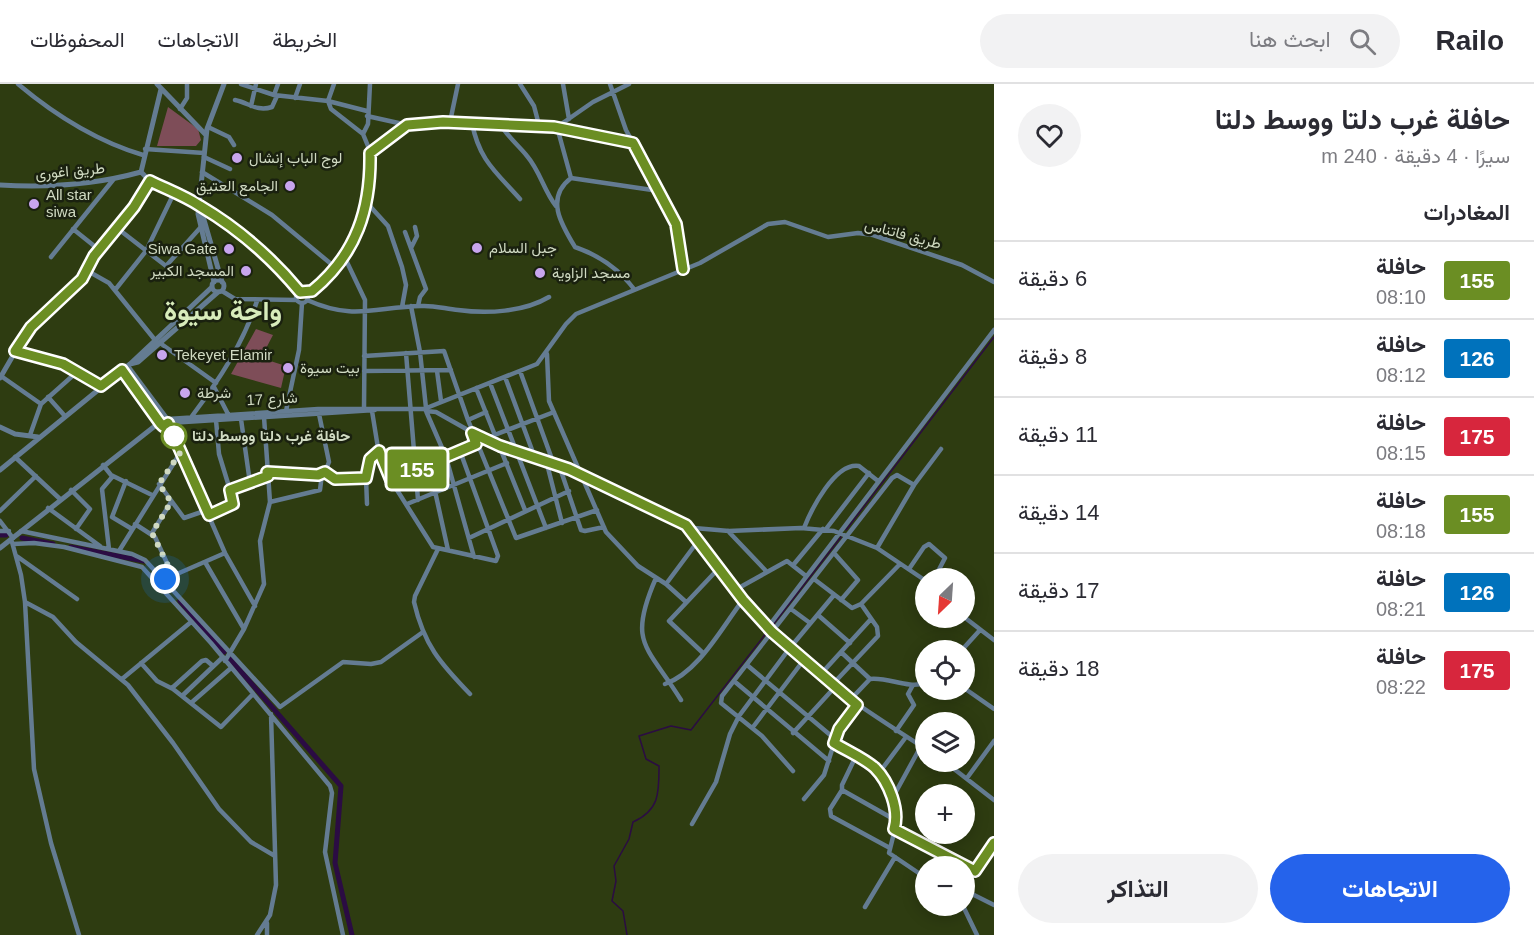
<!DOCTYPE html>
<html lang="ar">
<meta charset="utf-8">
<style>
:root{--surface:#fff;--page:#f2f2f3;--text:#2b2b33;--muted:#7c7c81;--line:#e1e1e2;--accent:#2563eb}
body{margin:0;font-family:Arial,Vazirmatn,sans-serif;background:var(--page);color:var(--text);direction:rtl;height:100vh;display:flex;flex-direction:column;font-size:22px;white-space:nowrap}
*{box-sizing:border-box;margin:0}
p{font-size:20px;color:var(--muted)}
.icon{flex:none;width:33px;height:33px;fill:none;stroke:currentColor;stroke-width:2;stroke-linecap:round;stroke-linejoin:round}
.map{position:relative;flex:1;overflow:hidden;direction:ltr}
.sheet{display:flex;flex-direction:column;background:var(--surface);width:540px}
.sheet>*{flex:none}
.badge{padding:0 12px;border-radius:4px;font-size:21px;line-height:39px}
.needle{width:39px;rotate:205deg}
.controls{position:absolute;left:915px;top:484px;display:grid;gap:12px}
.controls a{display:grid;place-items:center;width:60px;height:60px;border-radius:50%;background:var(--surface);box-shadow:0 3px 15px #0003;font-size:30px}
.you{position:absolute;width:30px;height:30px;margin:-15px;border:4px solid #fff;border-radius:50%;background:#1a73e8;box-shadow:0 0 0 9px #1a73e833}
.map>.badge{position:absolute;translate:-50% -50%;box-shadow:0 0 0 3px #fff}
h2{padding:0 24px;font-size:22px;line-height:54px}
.round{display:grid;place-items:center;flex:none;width:63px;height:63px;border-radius:32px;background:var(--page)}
.head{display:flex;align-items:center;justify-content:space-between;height:102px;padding:0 24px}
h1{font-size:28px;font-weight:700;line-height:45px}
.cta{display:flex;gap:12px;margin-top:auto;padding:12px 24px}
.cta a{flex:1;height:69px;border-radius:36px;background:var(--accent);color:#fff;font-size:24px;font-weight:700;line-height:69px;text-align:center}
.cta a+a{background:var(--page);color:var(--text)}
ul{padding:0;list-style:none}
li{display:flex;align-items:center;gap:18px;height:78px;padding:0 24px;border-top:2px solid var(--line)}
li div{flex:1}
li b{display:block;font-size:22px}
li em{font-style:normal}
li .badge{min-width:66px;font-weight:700;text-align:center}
header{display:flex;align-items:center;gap:36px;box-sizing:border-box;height:84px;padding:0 30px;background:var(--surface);border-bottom:2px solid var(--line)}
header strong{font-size:28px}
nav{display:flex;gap:33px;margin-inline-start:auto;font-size:21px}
.search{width:420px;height:54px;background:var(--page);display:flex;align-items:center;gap:15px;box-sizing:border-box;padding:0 21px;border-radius:33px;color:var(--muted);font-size:22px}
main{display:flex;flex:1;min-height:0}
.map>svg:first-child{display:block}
.green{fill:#7e4d58}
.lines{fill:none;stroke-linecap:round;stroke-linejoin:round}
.stream{stroke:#2b0c43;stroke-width:1.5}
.canal{stroke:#2b0c43;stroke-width:5}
.minor{stroke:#647c92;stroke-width:4.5}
.tertiary{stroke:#647c92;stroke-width:5}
.line-casing{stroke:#fff;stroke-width:14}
.line{stroke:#6b8e23;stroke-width:9}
.walk{stroke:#d0dac2;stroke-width:6;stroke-dasharray:0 10.8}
.poi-dot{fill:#c8a5ee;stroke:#1a210f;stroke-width:2}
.stop-dot{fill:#fff;stroke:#6b8e23;stroke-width:3}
.labels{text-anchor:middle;stroke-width:5;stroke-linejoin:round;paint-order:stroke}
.poi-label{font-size:15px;fill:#d0dac2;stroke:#1a210f;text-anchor:start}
.street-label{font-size:15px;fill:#d0dac2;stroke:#1a210f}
.stop-label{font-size:15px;font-weight:bold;fill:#d0dac2;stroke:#1a210f;text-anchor:start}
.town-label{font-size:27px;font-weight:bold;fill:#d8ecbb;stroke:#1a210f}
</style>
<header>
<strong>Railo</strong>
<div class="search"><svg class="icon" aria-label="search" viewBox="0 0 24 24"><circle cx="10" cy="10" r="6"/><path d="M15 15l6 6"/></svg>ابحث هنا</div>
<nav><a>الخريطة</a><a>الاتجاهات</a><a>المحفوظات</a></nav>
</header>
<main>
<section class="sheet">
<div class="head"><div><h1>حافلة غرب دلتا ووسط دلتا</h1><p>سيرًا · 4 دقيقة · 240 m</p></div><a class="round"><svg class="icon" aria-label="heart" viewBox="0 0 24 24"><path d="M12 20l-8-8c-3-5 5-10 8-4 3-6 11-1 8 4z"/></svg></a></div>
<h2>المغادرات</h2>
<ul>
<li><span class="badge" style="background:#6b8e23;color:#fff">155</span><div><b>حافلة</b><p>08:10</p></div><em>6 دقيقة</em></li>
<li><span class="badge" style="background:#0072bc;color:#fff">126</span><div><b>حافلة</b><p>08:12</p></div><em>8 دقيقة</em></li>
<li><span class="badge" style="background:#d7263d;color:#fff">175</span><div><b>حافلة</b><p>08:15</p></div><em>11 دقيقة</em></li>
<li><span class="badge" style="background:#6b8e23;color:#fff">155</span><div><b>حافلة</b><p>08:18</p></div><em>14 دقيقة</em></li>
<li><span class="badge" style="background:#0072bc;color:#fff">126</span><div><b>حافلة</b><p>08:21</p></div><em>17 دقيقة</em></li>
<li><span class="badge" style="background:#d7263d;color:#fff">175</span><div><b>حافلة</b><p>08:22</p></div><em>18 دقيقة</em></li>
</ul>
<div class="cta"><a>الاتجاهات</a><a>التذاكر</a></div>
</section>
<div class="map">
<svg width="994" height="851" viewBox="0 0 994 851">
<rect width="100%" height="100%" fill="#2e3c11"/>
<path class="green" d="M168,23L198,45L201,56L196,62H157Z
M256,245L273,251L261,274L286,282L281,304L231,290Z"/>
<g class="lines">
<path class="stream" d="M846,446L994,253
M772,542L841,453
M627,851L623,827L612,817L616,797L614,782L629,755L633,738C660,726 659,708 659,682L646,675L639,652L671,642L691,646L767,548"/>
<path class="canal" d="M0,451H6
M22,454L53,460
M71,463L144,477
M180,517L224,568
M230,575L341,702L335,779L352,851"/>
<path class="minor" d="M18,0C56,32 96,57 143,71
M241,0L274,11L328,17L367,27
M520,0L534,22L539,41
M563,0L569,35
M610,0L626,46L677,140L683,185
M629,0L593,18L557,43L571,94C545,114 561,140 575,163C598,171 619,185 634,205
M274,11L278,0
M295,14L300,0
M235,16C249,19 257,28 272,23L277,12
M251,22L256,0
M180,25L187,14V0
M367,32L403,40L463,38L554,43L633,59
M450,38L458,0
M472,39C479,76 496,88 520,115
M500,40C508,53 518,61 527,72C540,87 544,107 556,122
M208,43L229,53L234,61
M363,50L368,40L370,0
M145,65L204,69
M371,69L406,41
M204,73L230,85
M202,88L272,131L336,184
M571,94L659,107
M368,120L388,142L402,183L406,201L402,223
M200,122L258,163L300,208
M117,144L166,182L200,144
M73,145L98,165
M405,148L426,205L420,213L418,222
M411,164L417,152L415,143
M51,173L113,96
M345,174L365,216L364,324
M86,186L109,199L155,256
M115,206L146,167L174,109
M296 213a6 6 0 1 1 12 0a6 6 0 1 1-12 0Z
M222,207L235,215L296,216
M306,209L317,203L345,174L369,113L370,67L363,50L331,25L328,17L334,0
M307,216C354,237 375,223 421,222C433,221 446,225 458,226C487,230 524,228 549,213
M411,222L420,268L426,324
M160,259L216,299
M15,267L63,281L101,302
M406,269L418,416
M547,270L549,317L606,448L638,482L666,500L686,518
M364,272L444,267L468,336
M128,282L166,333
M122,286L160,336
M364,287L451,286
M437,287L441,317
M520,287L553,378
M1,292L41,320
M505,293L535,374
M490,299L546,444
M214,303L228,330
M476,304L525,426
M48,313L64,331
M286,327L299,266L302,219
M372,327L378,364L385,387L433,463L496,477L498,472L460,367
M426,327L436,328L491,359L569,385L694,444L729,447L801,444L834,447L877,464L926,497
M426,327L446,373L474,473
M486,328L468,336L516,454L597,426
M192,332C219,296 243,260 257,217
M159.5 337a4.5 4.5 0 1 1 9 0a4.5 4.5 0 1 1-9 0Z
M168,335L318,325H424L537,280L566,240L576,230L700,179L768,140L785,138L828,153L858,149L873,151L962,181L994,198
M241,335L250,399
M168,339L225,469L255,522
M169,339L375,326
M30,351L41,320L78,287
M484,355L554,328
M15,373L60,415
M546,376L562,439
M429,380L448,466
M103,381L111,391L152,411
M559,381L581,446L585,447L604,443
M267,388L318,391L325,388L329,378L319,330
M325,388L335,395L366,394L370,375L379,367
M366,394L367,420
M391,396L476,360
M126,397L112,433L132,445
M159,400L184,434L207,426
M71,406L90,425L76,445
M230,406L268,392
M270,418L320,406L322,390
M407,420L507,379
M48,424L100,462
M0,427L36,392
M209,431L234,419L219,370L216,336
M0,437L13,454
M135,440L155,453L173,492
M686,442C716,477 741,515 773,549C817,596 871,630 926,665
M804,444C811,426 835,378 859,382L878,397
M826,445L869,389
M0,447H9
M21,447L132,470L145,476L280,623L343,578L371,580L381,578L423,548
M728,447L767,488
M152,449L171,418
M469,454L569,407
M12,458L21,491L25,518L34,685L51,759L79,851
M13,460L34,459L64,463L142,483L211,559L330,702L332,709L325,768L343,851
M877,464L914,401L941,365
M109,465L102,405L113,392
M438,465L415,512L414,518C424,561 440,579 470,610
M119,467L182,366
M834,469L858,496L841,516
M18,473L77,515
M205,478L244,545
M794,480L823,445
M909,485L924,463L929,460L945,474L934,495
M170,493L225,469
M656,494C627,560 647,561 681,616
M814,495L852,524L861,520L900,480
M666,500L698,457
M735,506L787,477L806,492
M25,518L53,533L76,558L128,601L173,659L219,725L251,758L275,772
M791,525L810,539
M818,531L850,559
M964,533L994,556
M768,543L994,246
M961,567L980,546
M841,568L870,595
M703,569L669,537L719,484
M225,577L244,545L264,500L260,457L270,418L264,333
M141,579L157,597L173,605L221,643L253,610
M747,581L835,655
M820,591L871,535
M122,595L191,538
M734,597L829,677
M665,600C699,588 722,543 743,516
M831,602L878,552L877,543L861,520
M172,604L202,577L206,576L213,582
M964,604L994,625
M182,612L223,573
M850,616L870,595C890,593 906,605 926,599
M191,619L231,584
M753,643L803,577
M896,647L914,621L908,610L913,601
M793,649L834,604
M834,659L875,685L887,705L894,720L897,737L889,769L926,794
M856,672L842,701V706L897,737
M945,678L994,716
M793,687L762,652L721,619L722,612L892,394L897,391L914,401
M879,689L906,653
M967,694L994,657
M842,706L830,725L831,732L888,763
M804,715L824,691L837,650L857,621
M892,715L921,662
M692,740L716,698L730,650L739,632L789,565L834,511
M894,745L975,787
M926,762L934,750
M964,805L994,759
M964,806L994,821
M963,822L977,851
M865,823L895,773
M257,851L270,831L276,801L271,630
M267,851V839"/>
<path class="tertiary" d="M157,0L206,51
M161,5L141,88L150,97L199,121
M0,101C49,104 94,101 141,88
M200,122L222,198
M212 202a6 6 0 1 1 12 0a6 6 0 1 1-12 0Z
M214,198L198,130L207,45L224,0
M130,280L138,278L218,208
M0,294L25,251L75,203L94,172L134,123L150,97
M0,343L15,350L38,353
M0,386L130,280L212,203
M0,464L160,338"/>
</g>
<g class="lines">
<g class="line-casing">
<path id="line" d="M683,185L676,140L633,59L554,43L443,38L407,41L370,69C371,124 357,170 312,207L300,208C271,173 239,145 200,122C185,112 166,105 150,97L134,123L94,172L82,195L31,243L15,267L63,280L101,302L122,286L160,339L163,342L168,339L209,431L233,420L230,406L268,392L267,388L318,391L325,388L335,395L366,394L370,375L379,367L391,396L476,360L472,349L500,362L569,385L686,441L743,516L772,548L857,621L839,645L834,659C847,667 864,674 875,684C889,698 900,726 894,745L975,787L994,759"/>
</g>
<use href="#line" class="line"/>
<path class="walk" d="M165,495L173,492L152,449L171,418L159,400L182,366L174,352"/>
</g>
<g class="poi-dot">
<circle cx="237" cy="74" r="6"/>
<circle cx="290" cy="102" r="6"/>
<circle cx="34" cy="120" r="6"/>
<circle cx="477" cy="164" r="6"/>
<circle cx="229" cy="165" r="6"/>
<circle cx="246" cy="187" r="6"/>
<circle cx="540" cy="189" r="6"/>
<circle cx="162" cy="271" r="6"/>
<circle cx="288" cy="284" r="6"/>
<circle cx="185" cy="309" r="6"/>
</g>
<circle class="stop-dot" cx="174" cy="352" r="12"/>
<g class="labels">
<g class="poi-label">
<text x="249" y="79">لوج الباب إنشال</text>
<text x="278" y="107" text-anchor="end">الجامع العتيق</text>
<text x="46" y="116">All star<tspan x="46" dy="17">siwa</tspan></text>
<text x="489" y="169">جبل السلام</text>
<text x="217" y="170" text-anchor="end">Siwa Gate</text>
<text x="234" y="192" text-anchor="end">المسجد الكبير</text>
<text x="552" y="194">مسجد الزاوية</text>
<text x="174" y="276">Tekeyet Elamir</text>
<text x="300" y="289">بيت سيوة</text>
<text x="197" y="314">شرطة</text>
</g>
<g class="street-label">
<text transform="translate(70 87) rotate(-5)" y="5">طريق اغورى</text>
<text transform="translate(903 150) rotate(15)" y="5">طريق فاتناس</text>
<text transform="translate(272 315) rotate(-3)" y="5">شارع 17</text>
</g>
<g class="stop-label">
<text x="192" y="357">حافلة غرب دلتا ووسط دلتا</text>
</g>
<g class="town-label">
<text x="223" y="236">واحة سيوة</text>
</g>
</g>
</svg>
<div class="controls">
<a><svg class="needle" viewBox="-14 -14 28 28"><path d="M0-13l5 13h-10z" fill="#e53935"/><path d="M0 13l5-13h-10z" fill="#7c7c81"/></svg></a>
<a><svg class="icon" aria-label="locate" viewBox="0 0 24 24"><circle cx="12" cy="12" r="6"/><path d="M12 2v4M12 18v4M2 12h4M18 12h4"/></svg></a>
<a><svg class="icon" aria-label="layers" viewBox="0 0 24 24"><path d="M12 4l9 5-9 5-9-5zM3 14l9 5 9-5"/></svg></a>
<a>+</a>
<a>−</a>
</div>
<div class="you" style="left:165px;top:495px"></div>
<b class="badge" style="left:417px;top:385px;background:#6b8e23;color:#fff">155</b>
</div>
</main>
